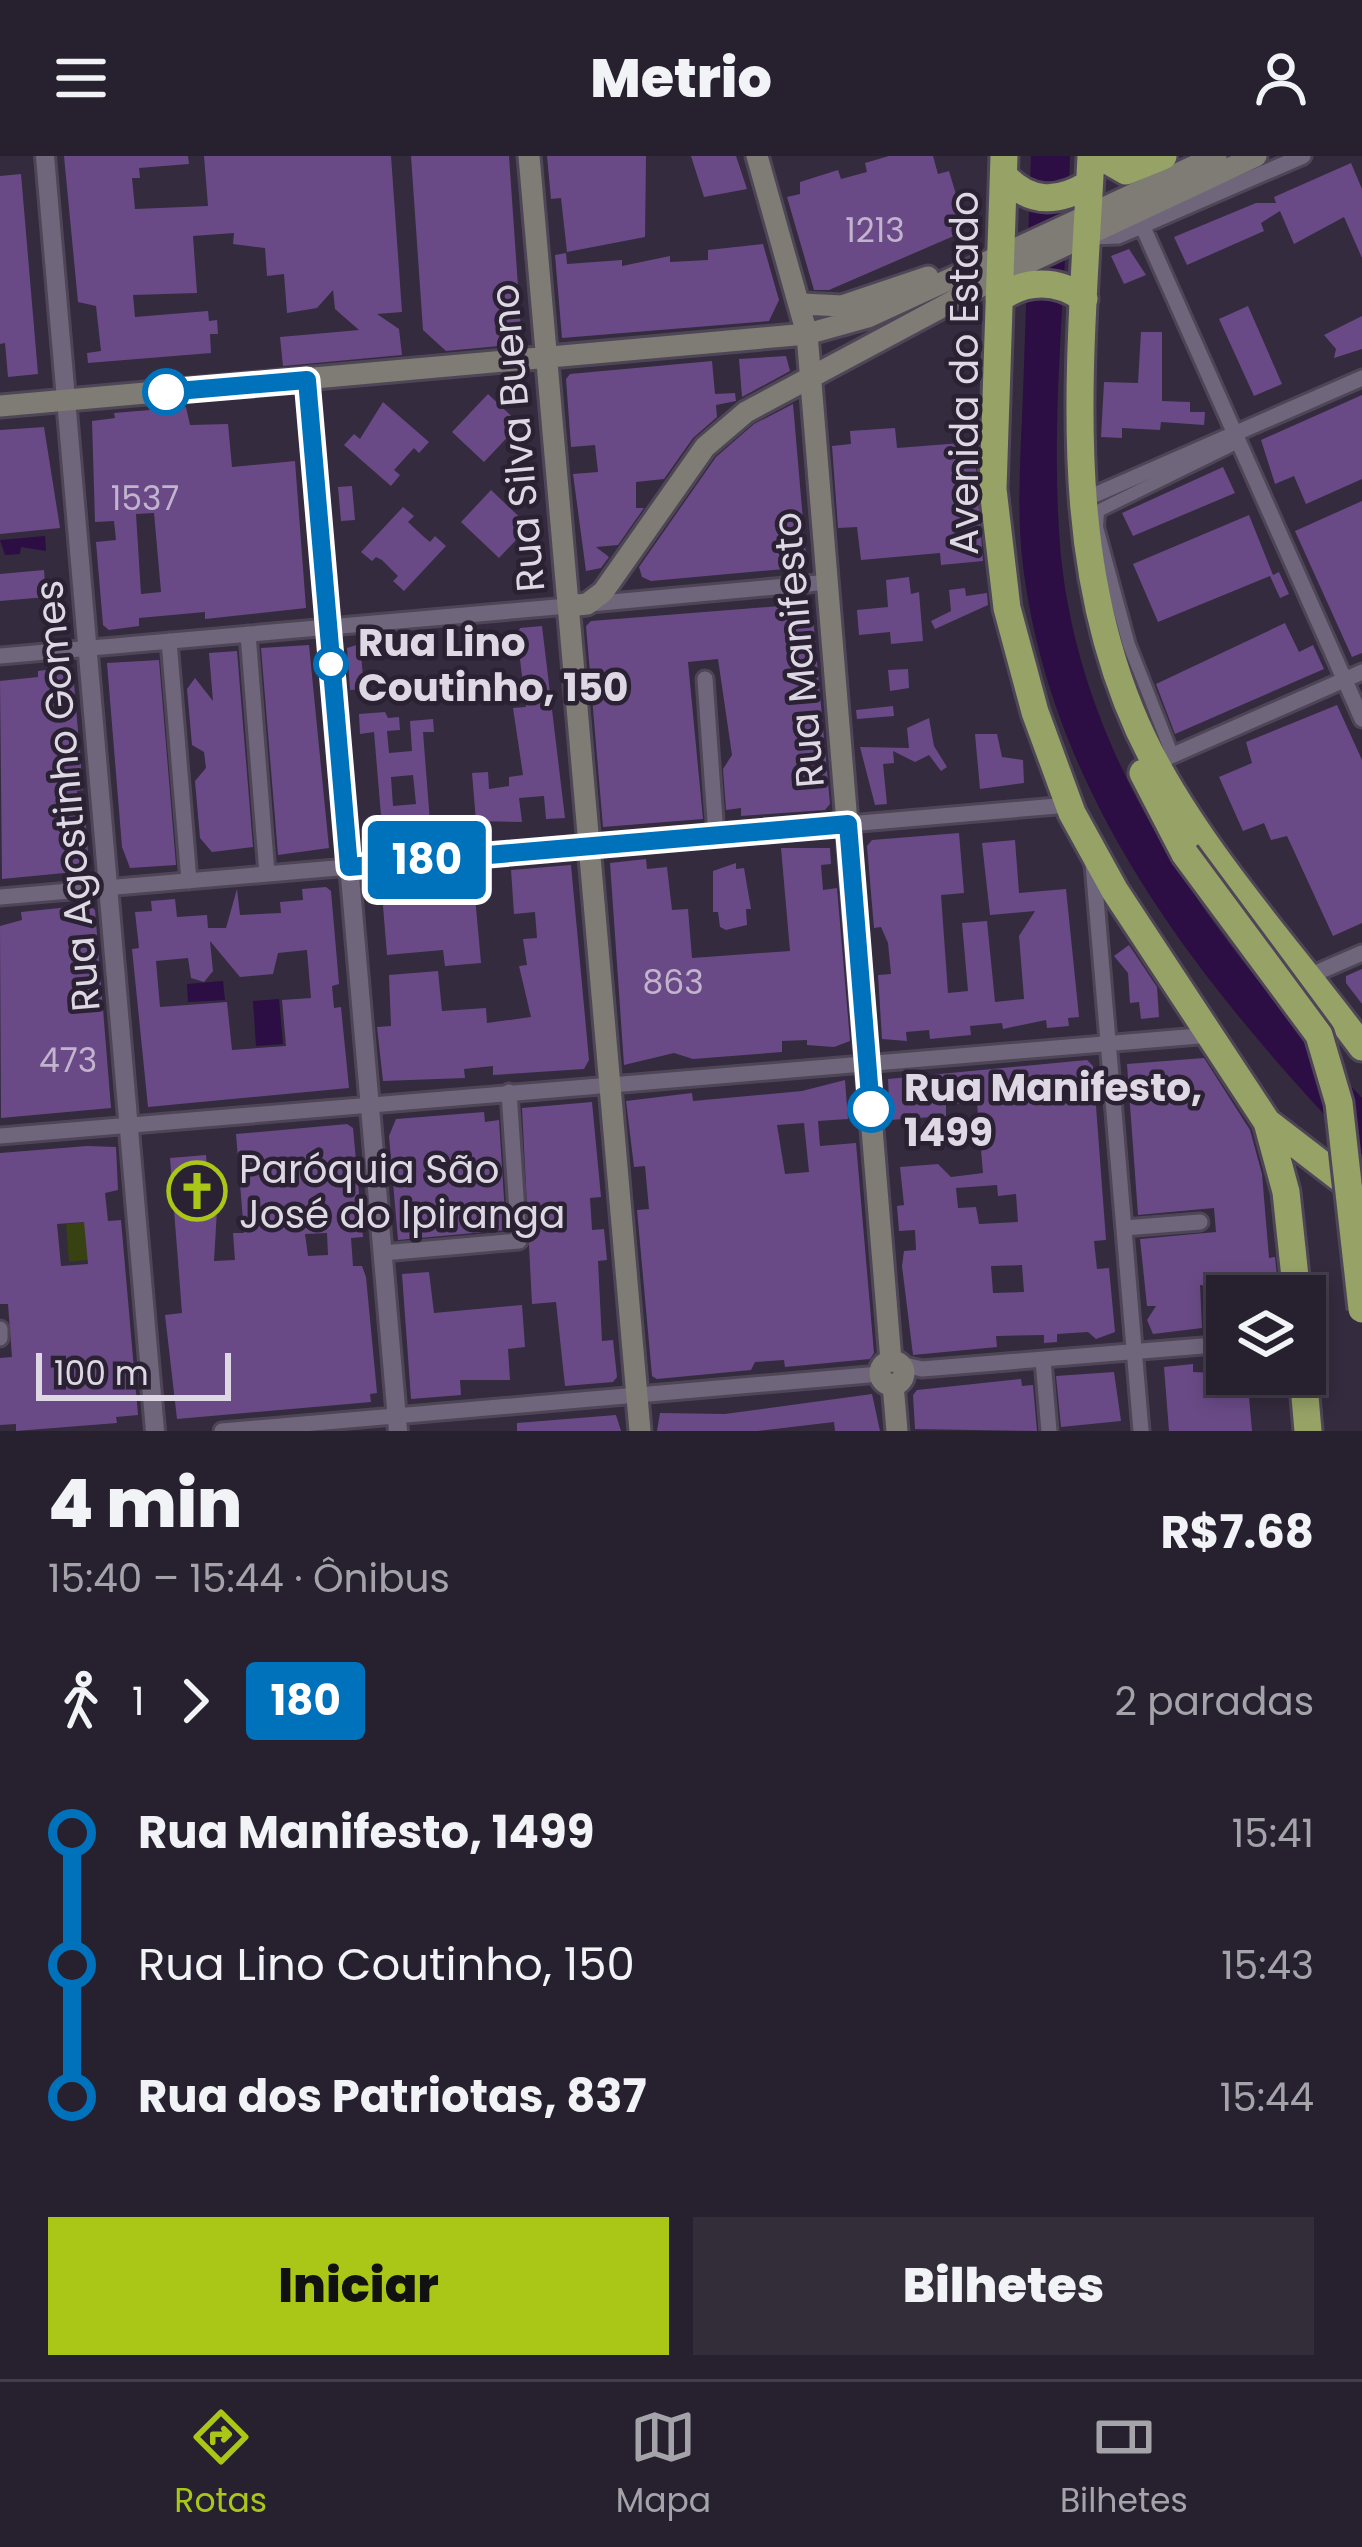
<!DOCTYPE html>
<html lang="pt">
<meta charset="utf-8">
<style>
:root{--surface:#27202e;--page:#332d3a;--text:#f1f3f6;--muted:#a4a3aa;--line:#433e4a;--accent:#aac717}
body{margin:0;font-family:Poppins,sans-serif;background:var(--page);color:var(--text);height:100vh;display:flex;flex-direction:column;font-size:45px;white-space:nowrap}
*{box-sizing:border-box;margin:0}
p{font-size:39px;color:var(--muted)}
.icon{flex:none;width:66px;height:66px;fill:none;stroke:currentColor;stroke-width:2;stroke-linecap:round;stroke-linejoin:round}
.map{position:relative;height:1275px;overflow:hidden}
.details{display:flex;flex-direction:column;background:var(--surface);flex:1}
.details>*{flex:none}
.badge{padding:0 24px;border-radius:9px;font-size:42px;line-height:78px}
.buttons{position:absolute;left:1206px;top:1119px;display:grid;gap:24px}
.buttons a{display:grid;place-items:center;width:120px;height:120px;border-radius:0px;background:var(--surface);box-shadow:0 6px 18px #0003,0 0 0 3px var(--line);font-size:60px}
.scale{position:absolute;left:36px;bottom:30px;width:195px;box-sizing:border-box;padding-left:12px;border:6px solid #ded8e4;border-top:0;font-size:33px;line-height:42px;white-space:nowrap;color:#ded8e4;-webkit-text-stroke:9px #2a2133;paint-order:stroke}
.map>.badge{position:absolute;translate:-50% -50%;box-shadow:0 0 0 6px #fff}
.legs{display:flex;align-items:center;gap:18px;height:132px;padding:0 48px;font-size:39px}
.legs p{margin-inline-start:auto}
.headline{display:flex;align-items:center;justify-content:space-between;height:204px;padding:0 48px}
h1{font-size:66px;font-weight:800;line-height:90px}
.primary-button{display:flex;gap:24px;margin-top:auto;padding:24px 48px}
.primary-button a{flex:1;height:138px;border-radius:0px;background:var(--accent);color:#111;font-size:48px;font-weight:800;line-height:138px;text-align:center}
.primary-button a+a{background:var(--page);color:var(--text)}
ul{padding:0 48px;list-style:none}
li{display:flex;align-items:center;gap:42px;height:132px;font-size:45px}
li i{display:grid;place-items:center;width:18px;height:100%;margin:0 15px;background:currentColor}
li i::after{content:'';width:30px;height:30px;margin:-15px;border:9px solid;border-radius:50%;background:var(--surface)}
li p{margin-inline-start:auto}
li:first-child i{background:linear-gradient(#0000 50%,currentColor 0)}
li:last-child i{background:linear-gradient(currentColor 50%,#0000 0)}
header{display:flex;justify-content:space-between;align-items:center;height:156px;padding:0 48px;background:var(--surface);font-size:54px;font-weight:800}
.tabs{display:flex;justify-content:space-around;align-items:center;height:168px;border-top:3px solid var(--line);background:var(--surface);font-size:33px;color:var(--muted)}
.tabs a{display:grid;justify-items:center;gap:6px}
.tabs .active{color:var(--accent)}
.map>svg:first-child{display:block}
.green{fill:#374112}
.water{fill:#2c0d44}
.building{fill:#694a86;fill-rule:evenodd}
.lines{fill:none;stroke-linecap:round;stroke-linejoin:round}
.pedestrian-casing{stroke:#4e4656;stroke-width:18}
.minor-casing{stroke:#4e4656;stroke-width:21}
.tertiary-casing{stroke:#4e4656;stroke-width:24}
.secondary-casing{stroke:#4e4656;stroke-width:27}
.trunk-casing{stroke:#4e4656;stroke-width:33}
.pedestrian{stroke:#70667c;stroke-width:12}
.minor{stroke:#70667c;stroke-width:15}
.tertiary{stroke:#70667c;stroke-width:18}
.secondary{stroke:#7e7c74;stroke-width:21}
.trunk{stroke:#96a266;stroke-width:27}
.trunk-bridge-casing{stroke:#4e4656;stroke-width:33;stroke-linecap:butt}
.trunk-bridge{stroke:#96a266;stroke-width:27}
.line-1-casing{stroke:#fff;stroke-width:27}
.line-1{stroke:#0072bc;stroke-width:18}
.stop-1-dot{fill:#fff;stroke:#0072bc;stroke-width:6}
.labels{text-anchor:middle;stroke-width:9;stroke-linejoin:round;paint-order:stroke}
.number-label{font-size:33px;fill:#c1b4cc}
.street-label{font-size:39px;fill:#ded8e4;stroke:#2a2133}
.stop-label{font-size:39px;font-weight:bold;fill:#ded8e4;stroke:#2a2133;text-anchor:start}
.poi-label{font-size:39px;fill:#ded8e4;stroke:#2a2133;text-anchor:start}
</style>
<header><svg class="icon" aria-label="menu" viewBox="0 0 24 24"><path d="M4 6h16M4 12h16M4 18h16"/></svg>Metrio<svg class="icon" aria-label="person" viewBox="0 0 24 24"><circle cx="12" cy="8" r="4"/><path d="M4 21q1-7 8-7t8 7"/></svg></header>
<div class="map">
<svg width="1362" height="1275" viewBox="0 0 1362 1275">
<rect width="100%" height="100%" fill="#342b3e"/>
<path class="green" d="M85,1066L88,1104L69,1106L66,1068Z"/>
<path class="water" d="M1031,0H1070C1066,130 1049,272 1061,401C1083,613 1220,793 1362,942V999C1203,831 1053,647 1023,410C1016,352 1021,294 1023,237C1026,158 1028,79 1031,0Z
M45,380L46,395L21,391L20,398L5,399L0,384Z
M223,825L225,844L188,846L187,828Z
M279,843L283,888L256,890L253,845Z"/>
<path class="building" d="M64,0H188L189,8L139,12L140,22H132L135,53L208,50L204,0H391L402,156L377,158L399,173L402,199L283,210L280,181L359,174L335,153L333,134L317,152L287,157L284,118L267,120L265,92L233,88L234,77L193,80L197,137L133,139L135,161L208,155L209,165L217,164L218,178H210L211,197L88,207L87,197L101,195L96,150L78,146Z
M411,0H509L522,188L446,195L423,174Z
M547,0H646L645,81L567,96L561,42L551,43Z
M691,0H736L747,33L704,41Z
M889,0H933L938,18L949,15L964,65L952,68L956,79L829,134H814L787,41L800,38V26L838,14L841,23L867,16L865,7Z
M1351,7L1362,33V102L1344,61L1294,88L1280,55L1261,67L1264,75L1187,109L1174,81L1256,47H1276L1274,41Z
M21,18L38,218L8,221L5,187L0,188V20Z
M763,88L779,144L769,165L562,182L555,99L566,97L567,108L622,104V110L670,100V106L708,104V94Z
M1129,93L1146,119L1124,128L1111,100Z
M1248,150L1282,228L1254,240L1219,163Z
M1362,160V193L1334,202L1336,193L1324,179Z
M1141,176H1162V245L1190,246V256H1205L1204,269L1161,266L1160,274L1122,272V282L1101,281L1104,226L1138,227Z
M786,200L790,215L742,241L739,203Z
M712,205L715,238L735,237L736,245L716,249L717,261L693,282L664,323L636,326V352H644L618,389L596,391L609,401L601,412L586,415L573,318L598,316L595,289L571,291L566,223L570,218Z
M488,238L520,268L484,306L452,276Z
M1362,239V323L1306,348L1294,320L1275,328L1261,284Z
M383,246L429,286L419,297L414,292L394,314L400,319L391,330L344,289L354,278L360,283Z
M793,248L807,411L651,425L642,421L639,411L716,301L754,268Z
M186,251L190,269L228,268L232,311L295,305L306,452L205,463V456L139,462V470L109,474L103,469L96,386L116,384L114,365L95,366L92,265L115,262L114,257ZM154,357L161,436L141,438L136,358Z
M44,271L60,372L0,378V274Z
M895,272L897,292L974,286L983,405L941,409L940,397L861,404L857,371L838,372L832,290L851,288L850,275Z
M1223,311L1235,337L1133,380L1122,357Z
M352,330L355,364L341,365L338,331Z
M491,334L529,370L499,402L461,366Z
M1362,345V497L1352,501L1295,375Z
M403,351L414,360L408,366L424,381L430,386L435,380L446,390L404,435L393,425L398,420L382,404L376,401L372,405L361,396Z
M1249,359L1273,419L1279,416L1289,438L1280,442L1270,420L1158,466L1133,408Z
M44,414L46,441L0,445V418Z
M909,421L911,438L919,436L923,485L891,488L890,476L859,479L857,454L888,451L886,424Z
M965,432L966,440L987,437L988,449L935,473L931,465L951,455L949,434Z
M806,448L812,451L830,648L825,654L741,660V652L726,654L723,613L732,599L718,503L688,506L703,663L603,671L586,470L591,465Z
M1285,467L1299,496L1313,489L1324,513L1175,578L1156,528Z
M542,470L565,662L546,663L544,640L519,642L522,666L476,665L472,617L488,616L489,633L509,630V621L523,619L513,552L526,551L517,480L520,472Z
M366,486L367,496L361,497L364,533L350,534L347,492Z
M309,489L329,692L278,699L261,492Z
M237,495L253,691L212,696L200,682L195,625L206,612L204,596L192,589L187,533L195,522L213,545L209,497Z
M159,504L176,709L130,712L122,691L107,507Z
M68,511L73,516L83,634L77,635L79,658L85,657L89,710L85,715L2,723L0,525L38,521V515Z
M908,513L909,532L890,535L888,514Z
M1337,549L1362,604V767L1333,780L1287,680L1271,684L1264,667L1243,675L1219,621L1252,607L1246,586Z
M893,550L894,560L857,563L856,554Z
M385,556L388,562L399,561L400,574L387,575L389,597L412,595L410,565L433,563L434,576H423L431,679L418,680V671L395,673L396,682L383,683L374,576L360,578L359,558ZM413,619L416,648L393,650L391,621Z
M929,562L934,590L947,611L941,615L929,599L915,606L893,595L894,607L883,608L887,648L875,649L860,591L909,592L907,572Z
M975,578H997L1002,601L1023,604L1024,627L980,633Z
M959,677L964,737L941,739L948,837L968,835L962,767L987,765L995,846L1024,843L1019,780L1035,755L990,759L982,687L1015,684L1019,737L1066,733L1079,861L1068,862L1069,870L1047,872L1046,864L1003,873L1002,867L970,870L971,879L930,883L929,874L906,876L907,885L882,883L878,819L891,818L888,787L881,771L874,772L867,690L872,684Z
M781,692H830L831,708L821,709L823,734L837,732L850,885L834,891L807,889V884L782,885V896L693,903L674,897L624,909L610,707L646,703L647,713L667,711L672,754L688,753L692,802L790,795Z
M736,707V713L744,712L751,753H746L747,769L726,774L720,771L718,756H713V715Z
M571,709L589,904L584,913L493,919V910L464,913L465,922L383,925L377,871L391,870L389,819L438,815L442,855L486,852L487,867L531,861L519,810L527,809L523,783L537,782L535,756L514,758L511,714Z
M473,718L481,807L445,810L443,794L387,799L381,725Z
M326,731L331,735L339,828L332,830L334,852L341,851L349,932L148,951L132,793L139,792L135,756L152,755L151,745L175,743L177,761L207,759L208,772H226L237,733L240,759L281,757L280,746L303,744L302,733ZM210,785L240,821L273,818L278,797L307,794L311,842L282,844L286,890L232,894L227,846L160,851L156,805L188,802L191,822L204,826L213,815Z
M89,749L95,754L111,952L1,962L0,770L22,764L21,756Z
M1129,789L1157,831L1159,861L1141,863L1139,846L1130,847L1128,817L1114,800Z
M1362,813V848L1346,827V820Z
M1204,902L1250,974L1262,1018L1269,1102L1275,1101L1279,1140H1246V1133L1200,1129L1202,1172L1153,1178L1147,1164L1156,1150H1147L1140,1083L1216,1076L1214,1052L1138,1059L1127,908Z
M1087,904L1093,910L1106,1084L1094,1085L1097,1113L1109,1112L1115,1176L1096,1183L1088,1176L1057,1178V1186L1044,1187V1179L996,1180L997,1191L913,1199L902,1110L904,1095L916,1094L915,1074L899,1075L897,1050L904,1049L900,1011L938,1008L951,1021L983,1017L977,947L946,948V960L890,964L888,923ZM997,1029L998,1040L1016,1038L1018,1066L979,1068L976,1051L958,1052L956,1032ZM1022,1109L1024,1136L993,1137L991,1110Z
M845,924L848,963L818,965L820,990L856,987L874,1197L870,1203L785,1211L784,1204L755,1206L751,1214L657,1223L652,1220L637,1054L649,1053L645,1010L634,1011L626,945L692,937L693,945L802,935ZM804,967L809,1016L785,1018L777,969Z
M592,946L601,1041L590,1042L592,1074L604,1073L607,1104L598,1105L602,1185L613,1184L617,1221L613,1226L565,1230L556,1146L532,1148L522,952Z
M484,956L485,966L499,964L506,1074L398,1084L389,980L396,963Z
M347,968L353,972L363,1081L351,1082L353,1110H362L366,1121L377,1237L370,1238L371,1246L177,1263L165,1159L182,1157L170,1002L206,999L210,1055L217,1054L214,1105L235,1104L233,1077H244L236,978ZM327,1077L328,1099L308,1100L305,1078Z
M87,990L116,991L118,1034L105,1037L108,1065L121,1064L138,1259L116,1261L117,1267L16,1275V1268L0,1269V1202L12,1201L8,1148H0V997ZM84,1066L88,1108L61,1110L57,1068Z
M429,1116L434,1157L522,1149L525,1191L508,1193L510,1224H460L461,1239L411,1243L402,1118Z
M1193,1208V1216L1247,1218L1252,1275H1169L1164,1211Z
M1114,1216L1121,1265L1061,1271L1056,1220Z
M1021,1223L1022,1230L1033,1229L1037,1275L915,1273L913,1239L917,1234Z
M872,1238L880,1275H835L834,1266L757,1275H657L660,1257L725,1258Z
M616,1259L621,1275H517V1267Z"/>
<g class="lines">
<g class="pedestrian-casing">
<path id="pedestrian" d="M1172,598L1129,489L1097,371L1098,355L1238,286"/>
</g>
<g class="minor-casing">
<path id="minor" d="M1142,69L1362,563
M1090,81L1118,80L1303,0
M1083,344L1362,222
M590,448L829,426
M248,478L267,718
M169,485L189,725
M0,500L568,450
M705,523L716,679
M1155,607L1362,516
M1093,708L1141,1275
M0,741L1069,649
M1309,820L1362,797
M0,980L1211,879
M1124,1072L1200,1066
M383,1097L519,1085L509,936
M0,1173V1182
M1043,1204L1049,1275
M900,1208L922,1213L1227,1188
M222,1275L880,1218"/>
</g>
<g class="tertiary-casing">
<path id="tertiary" d="M45,0L155,1275
M307,224L398,1275"/>
</g>
<g class="secondary-casing">
<path id="secondary" d="M529,0L640,1275
M757,0L807,178L891,1205
M802,148L842,150L928,121
M0,250L807,178L868,161L1216,0
M568,450L587,448L603,436L705,291L746,256L1000,120L1256,0
M880 1217a12 12 0 1 1 24 0a12 12 0 1 1-24 0Z
M893,1228L897,1275"/>
</g>
<g class="trunk-casing">
<path id="trunk" d="M1004,0L993,333L1007,452L1035,556L1072,657L1115,735L1267,966L1362,1039
M1091,0C1081,206 1053,421 1157,610C1212,710 1294,799 1362,891
M1100,0L1126,15L1163,0
M1004,20C1030,48 1058,47 1089,28
M999,143C1025,123 1058,123 1084,143
M1143,617L1185,698
M1267,966L1286,1036L1297,1140
M1303,1218L1308,1275"/>
</g>
<use href="#pedestrian" class="pedestrian"/>
<use href="#minor" class="minor"/>
<use href="#tertiary" class="tertiary"/>
<use href="#secondary" class="secondary"/>
<use href="#trunk" class="trunk"/>
<g class="trunk-bridge-casing">
<path id="trunk-bridge" d="M1185,698L1319,879L1339,947L1362,1153"/>
</g>
<use href="#trunk-bridge" class="trunk-bridge"/>
</g>
<g class="lines">
<g class="line-1-casing">
<path id="line-1" d="M166,236L307,224L349,711L848,668L871,953"/>
</g>
<use href="#line-1" class="line-1"/>
</g>
<defs>
<g id="church-ring" transform="scale(3)"><circle r="9.5" fill="#2a2133" stroke="#aac717" stroke-width="1.5"/><path d="M-1.2-6h2.4v3.5h3.3v2.4h-3.3V6h-2.4V-.1h-3.3v-2.4h3.3Z" fill="#aac717"/></g>
</defs>
<g fill-rule="evenodd">
<use href="#church-ring" x="197" y="1035"/>
</g>
<g class="stop-1-dot">
<circle cx="166" cy="236" r="21"/>
<circle cx="331" cy="508" r="15"/>
<circle cx="871" cy="953" r="21"/>
</g>
<g class="labels">
<g class="number-label">
<text x="875" y="86">1213</text>
<text x="145" y="354">1537</text>
<text x="673" y="838">863</text>
<text x="68" y="916">473</text>
</g>
<g class="street-label">
<text transform="translate(964 217) rotate(-90)" y="14">Avenida do Estado</text>
<text transform="translate(517 282) rotate(-95)" y="14">Rua Silva Bueno</text>
<text transform="translate(798 494) rotate(-95)" y="14">Rua Manifesto</text>
<text transform="translate(67 640) rotate(-95)" y="14">Rua Agostinho Gomes</text>
</g>
<g class="stop-label">
<text x="358" y="500">Rua Lino<tspan x="358" dy="45">Coutinho, 150</tspan></text>
<text x="904" y="945">Rua Manifesto,<tspan x="904" dy="45">1499</tspan></text>
</g>
<g class="poi-label">
<text x="239" y="1027">Paróquia São<tspan x="239" dy="45">José do Ipiranga</tspan></text>
</g>
</g>
</svg>
<div class="buttons">
<a><svg class="icon" aria-label="layers" viewBox="0 0 24 24"><path d="M12 4l9 5-9 5-9-5zM3 14l9 5 9-5"/></svg></a>
</div>
<div class="scale">100 m</div>
<b class="badge" style="left:427px;top:704px;background:#0072bc;color:#fff">180</b>
</div>
<section class="details">
<div class="headline"><div><h1>4 min</h1><p>15:40 – 15:44 · Ônibus</p></div><b>R$7.68</b></div>
<div class="legs"><svg class="icon" aria-label="walk" viewBox="0 0 24 24"><circle cx="13" cy="4" r="2"/><path d="M13 8l-2 6 4 7M11 14l-3 7M7 12l3-4h3l4 4"/></svg>1<svg class="icon" aria-label="forward" viewBox="0 0 24 24"><path d="M9 5l7 7-7 7"/></svg><b class="badge" style="background:#0072bc;color:#fff">180</b><p>2 paradas</p></div>
<ul>
<li><i style="color:#0072bc"></i><b>Rua Manifesto, 1499</b><p>15:41</p></li>
<li><i style="color:#0072bc"></i><span>Rua Lino Coutinho, 150</span><p>15:43</p></li>
<li><i style="color:#0072bc"></i><b>Rua dos Patriotas, 837</b><p>15:44</p></li>
</ul>
<div class="primary-button"><a>Iniciar</a><a>Bilhetes</a></div>
</section>
<nav class="tabs">
<a class="active"><svg class="icon" aria-label="directions" viewBox="0 0 24 24"><path d="M12 3l9 9-9 9-9-9zM9 14v-3h6M13 9l2 2-2 2"/></svg>Rotas</a>
<a><svg class="icon" aria-label="map" viewBox="0 0 24 24"><path d="M3 6l6-2 6 2 6-2v14l-6 2-6-2-6 2zM9 4v14M15 6v14"/></svg>Mapa</a>
<a><svg class="icon" aria-label="tickets" viewBox="0 0 24 24"><path d="M3 7h18v10H3zM15 7v10"/></svg>Bilhetes</a>
</nav>
